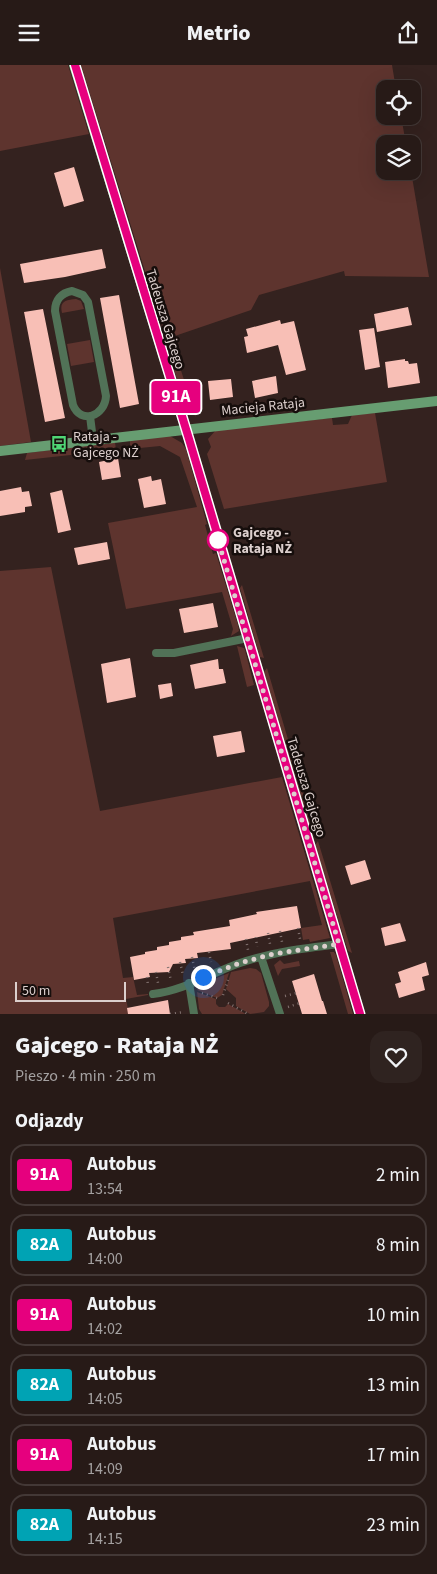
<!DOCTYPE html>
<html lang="pl">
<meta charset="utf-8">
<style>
:root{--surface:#271a17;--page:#2f2320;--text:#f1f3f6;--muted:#a4a1a1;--line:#433836}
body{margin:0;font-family:"Source Sans 3",sans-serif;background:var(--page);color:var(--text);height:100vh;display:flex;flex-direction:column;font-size:19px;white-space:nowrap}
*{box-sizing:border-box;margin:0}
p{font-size:16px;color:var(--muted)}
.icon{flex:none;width:28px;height:28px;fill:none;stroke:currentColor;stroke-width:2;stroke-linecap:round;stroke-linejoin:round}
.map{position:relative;height:949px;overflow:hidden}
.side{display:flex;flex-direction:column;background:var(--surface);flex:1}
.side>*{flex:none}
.badge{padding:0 10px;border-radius:4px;font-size:18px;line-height:32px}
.fabs{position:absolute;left:376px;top:15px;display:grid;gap:10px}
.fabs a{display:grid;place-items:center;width:45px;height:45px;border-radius:10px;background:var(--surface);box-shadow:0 5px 20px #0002,0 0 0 1px var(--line);font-size:25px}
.scale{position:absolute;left:15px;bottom:12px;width:111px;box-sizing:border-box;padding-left:5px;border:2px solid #dccfcd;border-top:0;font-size:14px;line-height:18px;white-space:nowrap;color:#dccfcd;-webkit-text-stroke:4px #160e0c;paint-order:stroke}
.you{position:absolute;width:25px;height:25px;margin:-12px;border:4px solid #fff;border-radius:50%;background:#1a73e8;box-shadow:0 0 0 8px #1a73e833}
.map>.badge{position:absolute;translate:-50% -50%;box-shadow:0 0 0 2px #fff}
h2{padding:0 15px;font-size:19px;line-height:45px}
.round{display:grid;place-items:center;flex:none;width:52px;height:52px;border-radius:15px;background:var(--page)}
.overview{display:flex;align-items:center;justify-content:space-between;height:85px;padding:0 15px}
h1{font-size:24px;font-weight:800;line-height:38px}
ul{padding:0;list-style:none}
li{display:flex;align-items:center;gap:15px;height:62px;margin:0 10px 8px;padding:0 5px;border:2px solid var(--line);border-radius:15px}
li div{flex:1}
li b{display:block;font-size:19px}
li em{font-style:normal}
li .badge{min-width:55px;font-weight:700;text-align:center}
header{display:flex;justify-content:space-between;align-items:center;height:65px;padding:0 15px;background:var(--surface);font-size:22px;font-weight:800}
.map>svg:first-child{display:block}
.green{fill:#5e342e}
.building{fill:#f8bfb6}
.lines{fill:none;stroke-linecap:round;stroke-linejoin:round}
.path{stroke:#837371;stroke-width:2.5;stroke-dasharray:1 4;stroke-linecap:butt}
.lane{stroke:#517257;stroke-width:8}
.secondary{stroke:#679d71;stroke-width:10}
.line-casing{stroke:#fff;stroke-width:11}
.line{stroke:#e6007e;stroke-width:8}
.walk{stroke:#dccfcd;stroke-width:5;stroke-dasharray:0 9}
.stop-dot{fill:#fff;stroke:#e6007e;stroke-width:2.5}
.labels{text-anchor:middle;stroke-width:5;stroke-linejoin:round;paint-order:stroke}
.street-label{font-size:14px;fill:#dccfcd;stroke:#160e0c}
.poi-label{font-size:14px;fill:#dccfcd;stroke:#160e0c;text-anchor:start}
.stop-label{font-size:14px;font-weight:bold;fill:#dccfcd;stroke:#160e0c;text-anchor:start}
</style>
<header><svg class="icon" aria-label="menu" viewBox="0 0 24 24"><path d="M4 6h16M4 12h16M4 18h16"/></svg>Metrio<svg class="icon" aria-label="share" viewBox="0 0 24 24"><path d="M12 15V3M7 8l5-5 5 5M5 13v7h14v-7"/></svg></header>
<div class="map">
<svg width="437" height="949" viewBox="0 0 437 949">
<rect width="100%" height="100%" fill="#34221f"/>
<path class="green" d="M0,0H68L89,69L0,86Z
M81,0H392L396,24H385V51H401L406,79H385V106H411L429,212L345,211L344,206L259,230L251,245L166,274Z
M0,203L31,377L0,381Z
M76,234L81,236L84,244L62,248C59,236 66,235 76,234Z
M90,275L94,297L71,301L67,279Z
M176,290L196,352L185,339L171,295Z
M375,348L387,417L224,444L207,389L211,382L208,374L216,365L332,353L333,360L348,359L352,350Z
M170,371L182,378L186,384L207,459L205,460L213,489L216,488L238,560L239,566L231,571L233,564L222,527L126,544L108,458L197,442L180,392L160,381L130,384V375Z
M115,377L116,385L25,395L27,388Z
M51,502L100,746L282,712L330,873L310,877L309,874L303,875L301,863L322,860L310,816L113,853L123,913L133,912L137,930L148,929V930L126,934L129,949H0V506Z
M242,520L264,593L260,592L240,523Z
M237,581L244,583L245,585L254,620L247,622Z
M267,603L315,766L311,764L264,607Z
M318,776L352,888L348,886L315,780Z
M330,887H334L336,890L353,949H348Z
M280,895L284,899L299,896L300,901L282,904L278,911L274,900Z
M250,903L256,904L261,908L269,937V941L264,947L250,949L236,941V933L226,924L231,907Z
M229,908L222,930L217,933L197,925L202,919Z
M197,927L216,934V939L219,942H225L228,939L246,949H202L199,944Z"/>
<path class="building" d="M74,102L84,136L64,142L54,108Z
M102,184L106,203L65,212L24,218L20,199Z
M119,230L139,339L120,343L100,233Z
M408,242L412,260L377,267L374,249Z
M43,244L65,353L45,357L24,247Z
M280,255L281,259L294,256L306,305L286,310L278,280L247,288L244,272L248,271L246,264Z
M374,263L380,302L365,305L359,265Z
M405,294V296H408L409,299L417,298L420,318L388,323L385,297Z
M276,311L278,328L255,333L252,316Z
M231,314L233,332L210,335L208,316Z
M118,393L121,412L102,415L99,397Z
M151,411L152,416L161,414L166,439L144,443L138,414Z
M21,422L22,427L29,426L32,441L25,442V447L0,451V426Z
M62,425L71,465L58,468L50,428Z
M107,477L110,494L78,500L74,483Z
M213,538L218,562L184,568L179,544Z
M130,593L136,632L107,638L101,599Z
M218,594L219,604H223L226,618L195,624L190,600Z
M171,618L173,631L160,634L158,620Z
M241,666L245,687L217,692L213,671Z
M365,795L371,814L351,820L345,801Z
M297,841L301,863L230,878L231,884L197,888L198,893L185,894L186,898L173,899L169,907L149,908L150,912L134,915L130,892L145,889V887L157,885V882L169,880V877L181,875V872L194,870L193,867L230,861L229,855L257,849L256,847Z
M400,858L406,876L385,881L381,863Z
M426,897L429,910L422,912L425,925L399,933L395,919L401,917L398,907Z
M314,909L322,936H323L327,949H302L292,916Z
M168,935L170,949H128L127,943Z"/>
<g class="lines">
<path class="path" d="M298,863L300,874
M280,866L282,877
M268,868L270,879
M256,872L257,882
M246,874L248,885
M209,887L211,897
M192,892L195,906
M180,897L183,910
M168,902L171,916
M156,907L158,918
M147,912L148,920
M202,928L217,933
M223,930L228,915
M285,931L297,928
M228,938L248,949
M288,942L300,938
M170,949L184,947"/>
<path class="lane" d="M72,226L83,230L88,237L106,331C105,351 81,360 73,340L55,246C55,235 61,228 72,226Z
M90,351L93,375
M156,588H174L248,573
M261,892L280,949
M189,918L194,949
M153,929C183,926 211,908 240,898C272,887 306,883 339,879"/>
<path class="secondary" d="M74,0L186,364L360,949
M0,386L437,336"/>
</g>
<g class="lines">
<g class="line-casing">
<path id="line" d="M75,0L189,374L360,949"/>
</g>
<use href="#line" class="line"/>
<path class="walk" d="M203,912L240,898L273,889L339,879L218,475"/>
</g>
<defs>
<g id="bus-bare" transform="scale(1.35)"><path d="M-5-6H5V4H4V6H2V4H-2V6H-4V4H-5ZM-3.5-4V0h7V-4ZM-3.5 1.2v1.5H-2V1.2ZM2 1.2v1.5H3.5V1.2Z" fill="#4fd675" stroke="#160e0c" stroke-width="2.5" paint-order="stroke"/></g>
</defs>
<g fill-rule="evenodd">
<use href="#bus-bare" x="59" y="379"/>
</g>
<circle class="stop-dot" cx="218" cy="475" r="10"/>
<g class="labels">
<g class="street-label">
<text transform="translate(166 254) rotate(73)" y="5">Tadeusza Gajcego</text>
<text transform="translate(263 341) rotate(-6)" y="5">Macieja Rataja</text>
<text transform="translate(307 722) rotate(73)" y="5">Tadeusza Gajcego</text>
</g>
<g class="poi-label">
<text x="73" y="376">Rataja -<tspan x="73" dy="16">Gajcego NŻ</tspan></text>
</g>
<g class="stop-label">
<text x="233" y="472">Gajcego -<tspan x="233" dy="16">Rataja NŻ</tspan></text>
</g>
</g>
</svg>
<div class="fabs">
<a><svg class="icon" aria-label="locate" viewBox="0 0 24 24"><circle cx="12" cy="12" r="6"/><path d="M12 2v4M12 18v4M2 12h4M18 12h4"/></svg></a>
<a><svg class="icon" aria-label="layers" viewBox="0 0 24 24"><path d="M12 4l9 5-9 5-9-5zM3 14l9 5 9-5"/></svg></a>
</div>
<div class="scale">50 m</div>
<div class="you" style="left:203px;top:912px"></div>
<b class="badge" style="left:176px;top:332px;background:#e6007e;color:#fff">91A</b>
</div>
<section class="side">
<div class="overview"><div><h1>Gajcego - Rataja NŻ</h1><p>Pieszo · 4 min · 250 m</p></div><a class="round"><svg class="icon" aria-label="heart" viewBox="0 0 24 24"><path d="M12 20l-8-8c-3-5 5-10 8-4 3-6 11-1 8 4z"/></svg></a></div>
<h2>Odjazdy</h2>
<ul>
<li><span class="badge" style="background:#e6007e;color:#fff">91A</span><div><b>Autobus</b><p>13:54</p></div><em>2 min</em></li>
<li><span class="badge" style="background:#00a3b4;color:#fff">82A</span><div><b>Autobus</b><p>14:00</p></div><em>8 min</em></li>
<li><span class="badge" style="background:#e6007e;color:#fff">91A</span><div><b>Autobus</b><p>14:02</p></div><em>10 min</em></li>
<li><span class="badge" style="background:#00a3b4;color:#fff">82A</span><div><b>Autobus</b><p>14:05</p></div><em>13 min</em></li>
<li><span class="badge" style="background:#e6007e;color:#fff">91A</span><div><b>Autobus</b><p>14:09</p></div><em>17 min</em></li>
<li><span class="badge" style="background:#00a3b4;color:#fff">82A</span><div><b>Autobus</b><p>14:15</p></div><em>23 min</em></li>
</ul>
</section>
